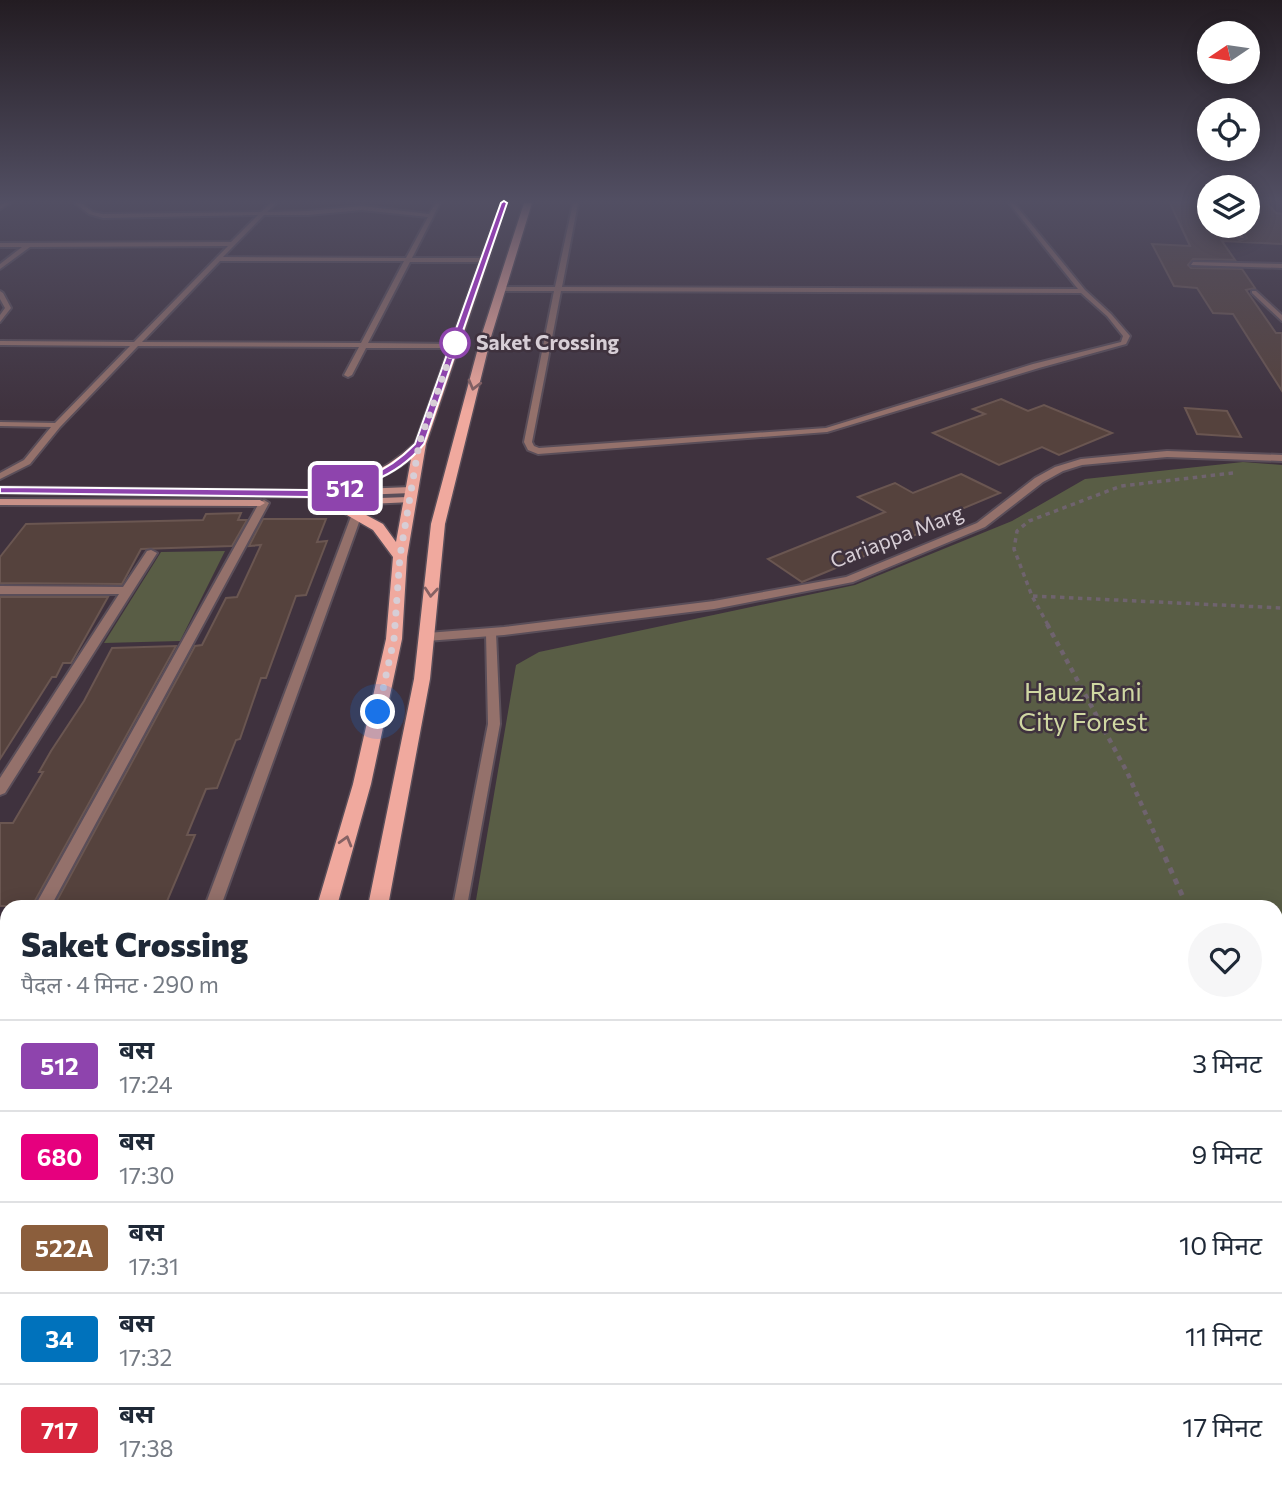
<!DOCTYPE html>
<html lang="hi">
<meta charset="utf-8">
<style>
:root{--surface:#fff;--page:#f6f6f7;--text:#1f2937;--muted:#747a83;--line:#e0e1e3}
body{margin:0;font-family:Commissioner,"Noto Sans Devanagari",sans-serif;background:var(--page);color:var(--text);height:100vh;display:flex;flex-direction:column;font-size:26px;white-space:nowrap}
*{box-sizing:border-box;margin:0}
p{font-size:23px;color:var(--muted)}
.icon{flex:none;width:38px;height:38px;fill:none;stroke:currentColor;stroke-width:2;stroke-linecap:round;stroke-linejoin:round}
.map{position:relative;flex:1;overflow:hidden}
.details{position:absolute;left:0px;top:900px;width:1283px;height:590px;display:flex;flex-direction:column;background:var(--surface);border-radius:21px 21px 0 0;box-shadow:0 4px 18px #0003}
.details>*{flex:none}
.badge{padding:0 14px;border-radius:5px;font-size:24px;line-height:46px}
.needle{width:46px;rotate:257deg}
.tools{position:absolute;left:1197px;top:21px;display:grid;gap:14px}
.tools a{display:grid;place-items:center;width:63px;height:63px;border-radius:50%;background:var(--surface);box-shadow:0 4px 18px #0003;font-size:35px}
.you{position:absolute;width:35px;height:35px;margin:-18px;border:5px solid #fff;border-radius:50%;background:#1a73e8;box-shadow:0 0 0 10px #1a73e833}
.map>.badge{position:absolute;translate:-50% -50%;box-shadow:0 0 0 4px #fff}
.round{display:grid;place-items:center;flex:none;width:74px;height:74px;border-radius:37px;background:var(--page)}
.overview{display:flex;align-items:center;justify-content:space-between;height:119px;padding:0 21px}
h1{font-size:33px;font-weight:800;line-height:52px}
ul{padding:0;list-style:none}
li{display:flex;align-items:center;gap:21px;height:91px;padding:0 21px;border-top:2px solid var(--line)}
li div{flex:1}
li b{display:block;font-size:26px}
li em{font-style:normal}
li .badge{min-width:77px;font-weight:700;text-align:center}
.map>svg:first-child{display:block}
.green{fill:#595d45}
.building{fill:#55423d;stroke:#6a5651;stroke-width:2}
.lines{fill:none;stroke-linecap:round;stroke-linejoin:round}
.service-casing{stroke:#5a4e59;stroke-width:4}
.minor-casing{stroke:#5a4e59;stroke-width:4}
.secondary-casing{stroke:#5a4e59;stroke-width:4}
.primary-casing{stroke:#5a4e59;stroke-width:3}
.path-far3{stroke:#6f636e;stroke-width:3.5;stroke-dasharray:4.5 4.5;stroke-linecap:butt}
.path-far2{stroke:#6f636e;stroke-width:4.5;stroke-dasharray:5 5;stroke-linecap:butt}
.path-far1{stroke:#6f636e;stroke-width:5;stroke-dasharray:6 6;stroke-linecap:butt}
.path{stroke:#6f636e;stroke-width:7;stroke-dasharray:9 9;stroke-linecap:butt}
.service{fill:#94716b;fill-rule:evenodd}
.minor{fill:#94716b;fill-rule:evenodd}
.secondary{fill:#c89188;fill-rule:evenodd}
.primary{fill:#f0a99e;fill-rule:evenodd}
.oneway{stroke:#866264}
.line{fill:#8e44ad;stroke:#fff;stroke-width:2}
.walk{stroke:#d7ced6;stroke-width:7;stroke-dasharray:0 12.6}
.stop-dot{fill:#fff;stroke:#8e44ad;stroke-width:3.5}
.labels{text-anchor:middle;stroke-width:5;stroke-linejoin:round;paint-order:stroke}
.far-stop-label{font-size:21px;font-weight:bold;fill:#d7ced6;stroke:#3f323e;text-anchor:start}
.far-street-label{font-size:21px;fill:#d7ced6;stroke:#3f323e}
.park-label{font-size:26px;fill:#cfd7a2;stroke:#3f323e}
</style>
<div class="map">
<svg width="1282" height="1489" viewBox="0 0 1282 1489">
<rect width="100%" height="100%" fill="#3f323e"/>
<path class="green" d="M1243,462L1282,465V1489H378L379,1482H1276V906H475L516,665L539,652L855,585L1012,521L1085,479Z
M225,551L180,641L104,643L161,552Z"/>
<path class="building" d="M1170,203H1209V226H1228L1240,241L1247,238L1240,226H1248V203H1267L1276,213L1282,214V244L1222,241L1235,260L1193,259L1188,265L1191,268L1242,269L1255,288L1246,290L1276,333H1282V391L1233,314L1213,313L1197,288L1174,286L1152,244L1190,246Z
M1001,399L1028,411L1044,405L1112,433L1059,455L1042,447L999,465L933,433L985,414L973,409Z
M1185,408L1227,411L1241,437L1197,434Z
M961,474L1000,493L952,513L956,515L918,531L920,533L802,582L768,559L885,512L858,497L895,483L913,493Z
M241,513L238,520H247L232,546L141,549L122,584L0,583V557L26,524L203,520L206,514Z
M263,519H326L317,542L327,541L306,595L296,596L266,678H261L240,739L236,740L217,788L206,789L187,835H195L165,906H54L195,646L202,645L226,598L237,597L261,545L249,546Z
M0,597H108L71,663H63L56,677H52L0,759Z
M176,646L32,906H0V823H13L43,772H39L51,751L84,701L112,648Z"/>
<g class="lines">
<g class="service-casing">
<path id="service" d="M4,203H10L0,209V205Z
M75,203H81L93,212L103,214L261,212L271,203H276L267,212L308,211L362,206L429,214L436,203H440L412,258H484L487,260L484,262H410L368,343L454,344H457V348H366L352,375L348,377L344,375L359,347L138,346L60,427L30,464L0,479V473L24,460L51,427L0,426V422L55,423L130,346L0,345V341L134,342L228,246L30,247L0,269V264L22,247H0V243L231,242L258,215L103,218L89,214ZM362,210L428,217L406,258L223,257L264,215H308ZM220,261H404L361,343L142,342Z
M573,203H578L562,287L1078,289L1009,203H1014L1085,290L1111,314L1130,336L1126,344L1039,368L827,432L538,454L528,450L524,442L554,291H500L497,289L500,287H555ZM561,291L1081,293L1107,316L1123,336L1121,342L1033,364L826,428L539,448L534,446L532,442Z
M1231,226H1237L1244,238H1240Z
M1193,262L1282,264V268L1191,265Z
M0,291L3,293L11,308L0,322V315L5,308L0,299Z
M1252,291H1256L1282,315V321L1252,293Z
M491,630L496,633L500,724L467,906H453L488,724L486,633Z
M343,1482H365L364,1489H342Z"/>
</g>
<g class="minor-casing">
<path id="minor" d="M1167,451L1282,455V461L1167,457L1082,465L1063,471L1043,482L985,527L853,582L714,609L504,635L427,641L421,637L427,633L504,627L714,601L846,577L977,523L1035,478L1055,467L1081,459Z
M264,500L269,503L51,906H35L259,503Z
M357,511L362,514L221,906H205L352,514Z
M151,550L157,553L5,793L0,795V778L119,594H0V586L123,587L147,551Z
M7,960V983L0,986V964Z
M0,1371H7V1395H0Z
M7,1453V1482H13L10,1489H0V1456Z"/>
</g>
<g class="secondary-casing">
<path id="secondary" d="M0,487L309,491L411,487L416,490L411,493L309,497L0,493Z
M408,497L412,498V502L325,506L320,503L325,500Z
M0,499L260,500L265,503L260,506L0,505Z"/>
</g>
<g class="primary-casing">
<path id="primary" d="M500,203H508L426,444L407,557L402,639L371,784L337,906H317L353,784L386,639L393,557L373,530L326,503L328,500H338L383,524L396,542L411,459C380,483 347,492 309,498L303,494L304,491C353,480 376,479 415,443Z
M524,203H532L491,337L445,524L430,679L388,906H368L414,679L431,524L481,337Z
M144,1482H176L174,1489H142Z
M224,1482H256L254,1489H222Z"/>
</g>
<path class="path-far3" d="M1033,596L1282,608
M1048,625L1032,596L1014,549L1017,531L1029,521L1121,486L1233,473"/>
<path class="path-far2" d="M1047,624L1127,772L1161,848"/>
<path class="path-far1" d="M1160,846L1187,906
M1276,1104L1282,1118"/>
<path class="path" d="M1276,1228L1282,1229"/>
<use href="#service" class="service"/>
<use href="#minor" class="minor"/>
<use href="#secondary" class="secondary"/>
<use href="#primary" class="primary"/>
</g>
<defs><path id="oneway-chevron" d="M-2-3.5L2.5 0L-2 3.5" fill="none" stroke-width="1.6" stroke-linecap="round" stroke-linejoin="round" transform="scale(1.75)"/></defs>
<g class="oneway">
<use href="#oneway-chevron" transform="translate(474 385) rotate(105)"/>
<use href="#oneway-chevron" transform="translate(431 592) rotate(95)"/>
<use href="#oneway-chevron" transform="translate(346 841) rotate(-74)"/>
</g>
<linearGradient id="sky" x2="0" y2="1"><stop stop-color="#231c22"/><stop offset="0.49" stop-color="#524f63"/><stop offset="1" stop-color="#524f63" stop-opacity="0"/></linearGradient>
<rect width="1282" height="411" fill="url(#sky)"/>
<path class="line" d="M504,201L507,203L424,444C394,481 354,489 309,497L0,493V487L309,490C354,483 383,477 415,444L501,203Z"/>
<g class="lines">
<path class="walk" d="M378,712L394,639L400,556L419,444L455,343"/>
</g>
<circle class="stop-dot" cx="455" cy="343" r="14"/>
<g class="labels">
<g class="far-stop-label">
<text x="476" y="350">Saket Crossing</text>
</g>
<g class="far-street-label">
<text transform="translate(897 537) rotate(-21)" y="7">Cariappa Marg</text>
</g>
<g class="park-label">
<text x="1083" y="701">Hauz Rani<tspan x="1083" dy="30">City Forest</tspan></text>
</g>
</g>
</svg>
<div class="tools">
<a><svg class="needle" viewBox="-14 -14 28 28"><path d="M0-13l5 13h-10z" fill="#e53935"/><path d="M0 13l5-13h-10z" fill="#747a83"/></svg></a>
<a><svg class="icon" aria-label="locate" viewBox="0 0 24 24"><circle cx="12" cy="12" r="6"/><path d="M12 2v4M12 18v4M2 12h4M18 12h4"/></svg></a>
<a><svg class="icon" aria-label="layers" viewBox="0 0 24 24"><path d="M12 4l9 5-9 5-9-5zM3 14l9 5 9-5"/></svg></a>
</div>
<div class="you" style="left:378px;top:712px"></div>
<b class="badge" style="left:345px;top:488px;background:#8e44ad;color:#fff">512</b>
<section class="details">
<div class="overview"><div><h1>Saket Crossing</h1><p>पैदल · 4 मिनट · 290 m</p></div><a class="round"><svg class="icon" aria-label="heart" viewBox="0 0 24 24"><path d="M12 20l-8-8c-3-5 5-10 8-4 3-6 11-1 8 4z"/></svg></a></div>
<ul>
<li><span class="badge" style="background:#8e44ad;color:#fff">512</span><div><b>बस</b><p>17:24</p></div><em>3 मिनट</em></li>
<li><span class="badge" style="background:#e6007e;color:#fff">680</span><div><b>बस</b><p>17:30</p></div><em>9 मिनट</em></li>
<li><span class="badge" style="background:#8b5e3c;color:#fff">522A</span><div><b>बस</b><p>17:31</p></div><em>10 मिनट</em></li>
<li><span class="badge" style="background:#0072bc;color:#fff">34</span><div><b>बस</b><p>17:32</p></div><em>11 मिनट</em></li>
<li><span class="badge" style="background:#d7263d;color:#fff">717</span><div><b>बस</b><p>17:38</p></div><em>17 मिनट</em></li>
</ul>
</section>
</div>
